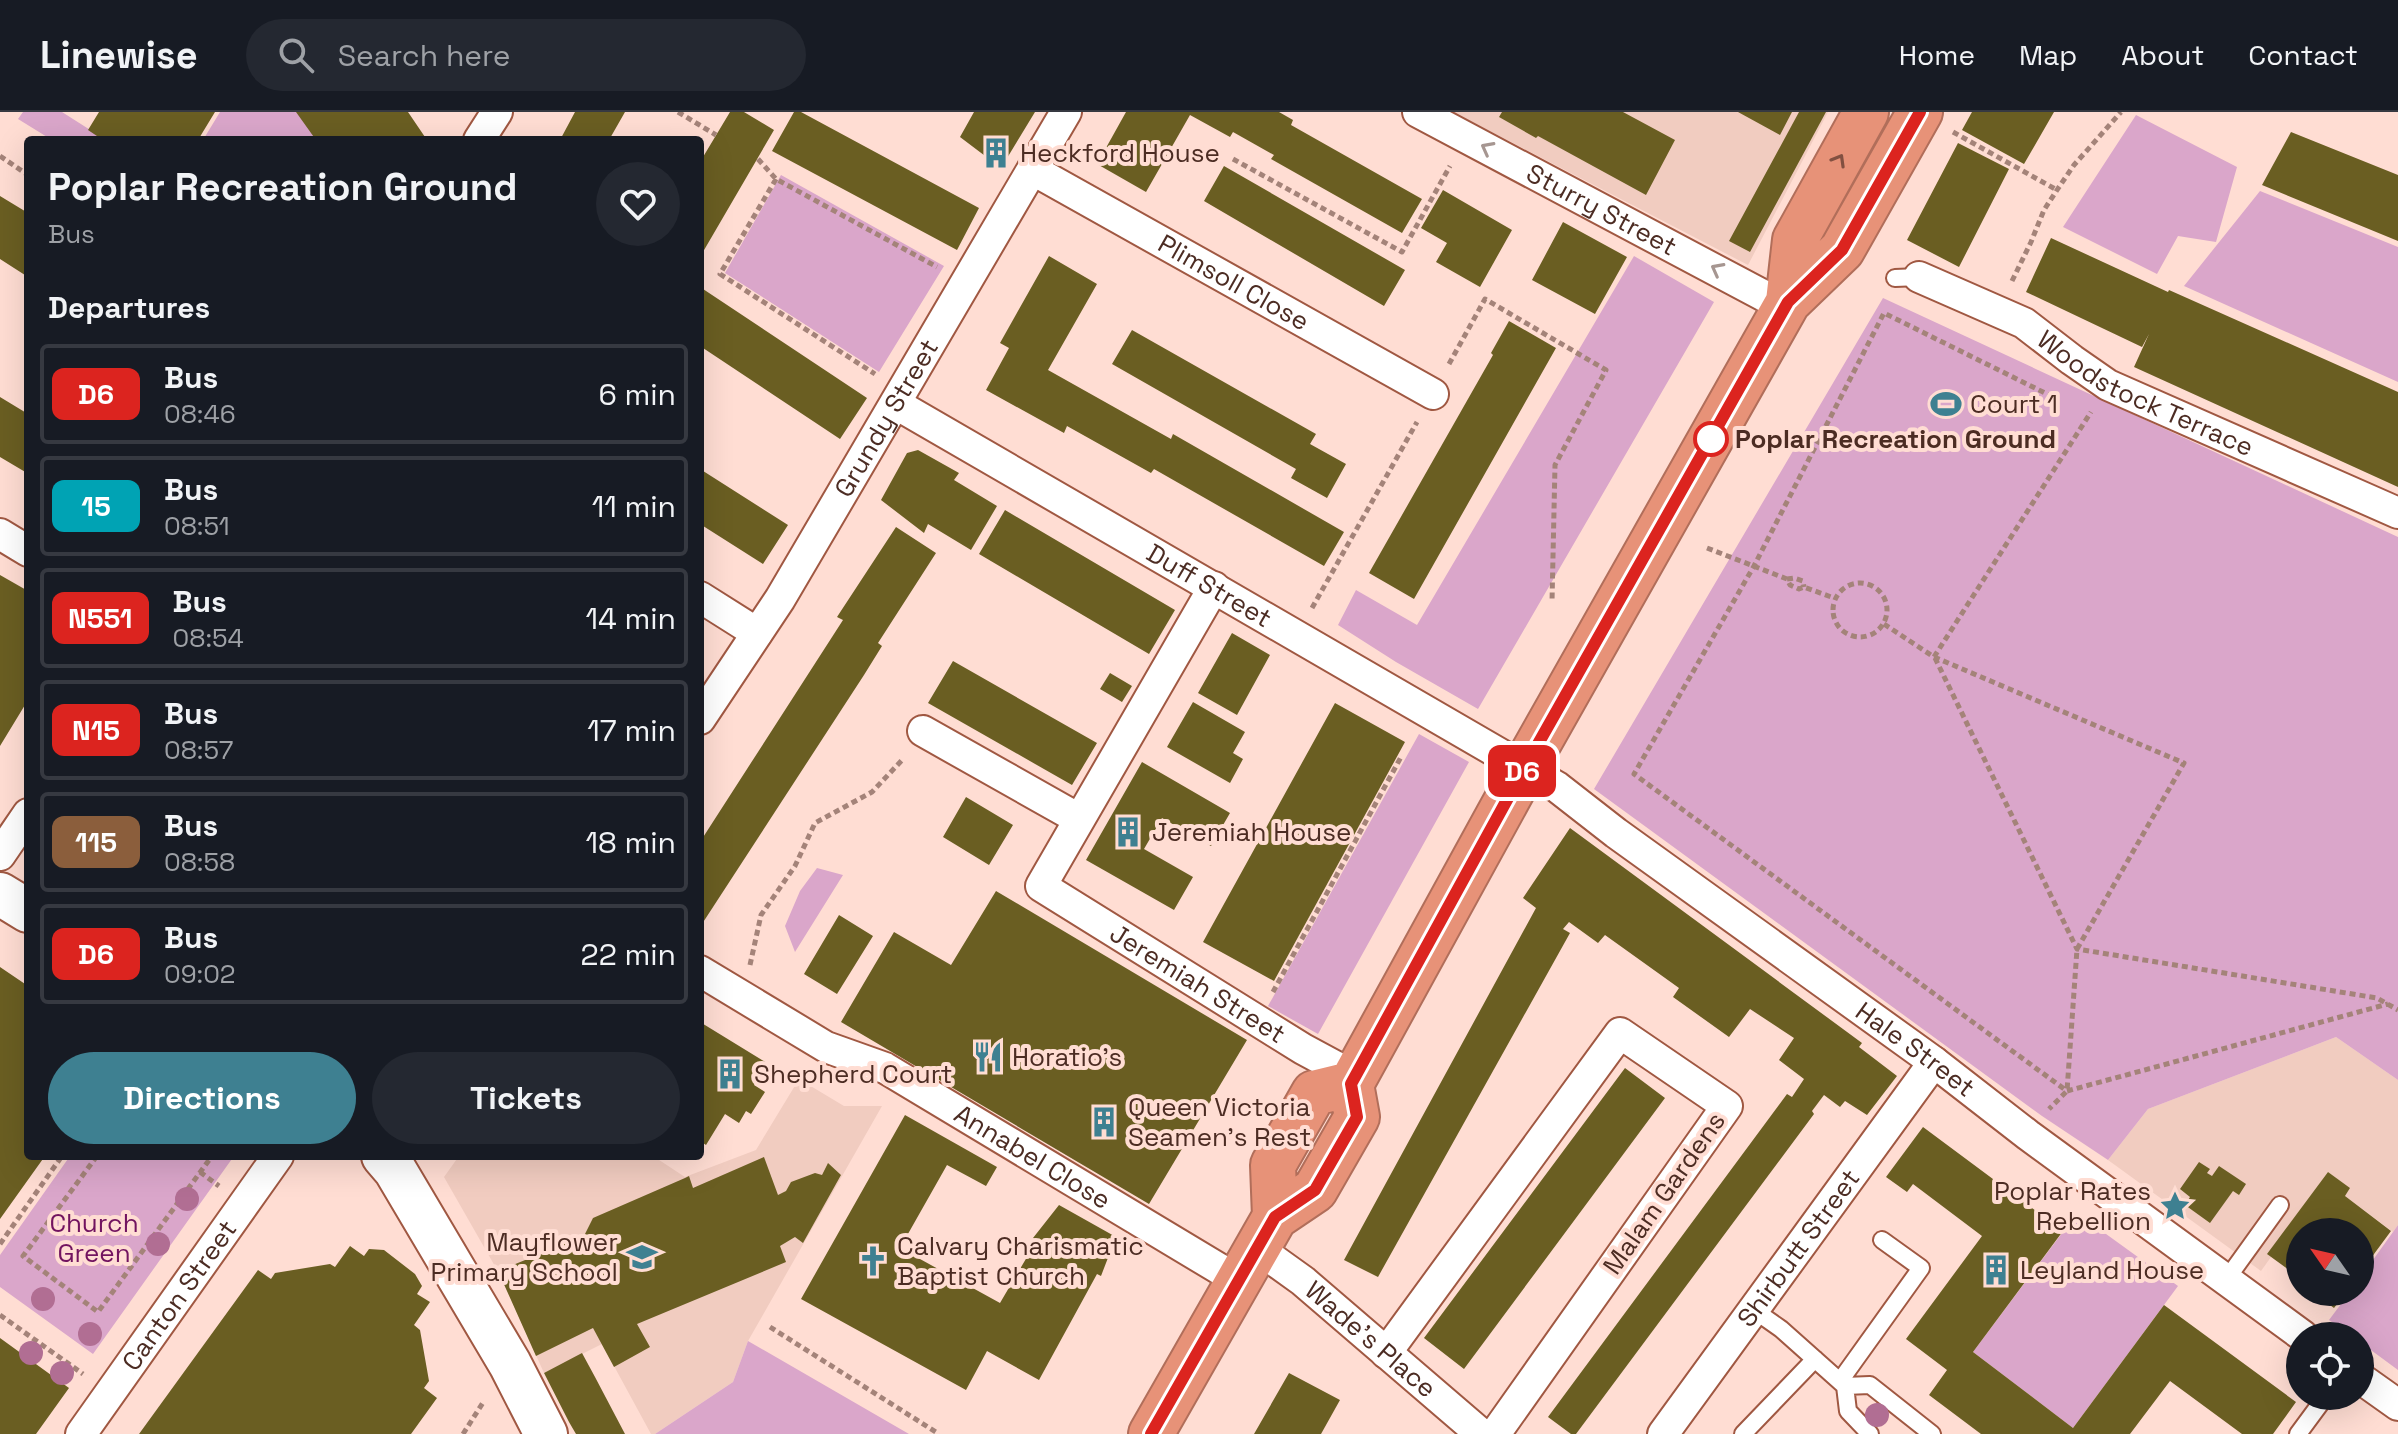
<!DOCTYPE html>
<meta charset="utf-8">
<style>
:root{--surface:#171b24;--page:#242831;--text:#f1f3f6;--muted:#9ea1a6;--line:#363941;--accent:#3e8091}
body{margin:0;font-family:"Space Grotesk",sans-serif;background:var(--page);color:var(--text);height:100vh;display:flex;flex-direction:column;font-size:30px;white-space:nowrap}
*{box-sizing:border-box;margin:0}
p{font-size:26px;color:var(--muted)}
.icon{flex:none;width:44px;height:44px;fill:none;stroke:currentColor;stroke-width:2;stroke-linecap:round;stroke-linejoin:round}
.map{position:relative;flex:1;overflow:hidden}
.sheet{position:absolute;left:24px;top:24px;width:680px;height:1024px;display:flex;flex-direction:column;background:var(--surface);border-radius:8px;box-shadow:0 8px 32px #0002}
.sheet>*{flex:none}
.badge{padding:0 16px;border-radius:12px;font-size:28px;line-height:52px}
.needle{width:52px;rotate:304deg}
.controls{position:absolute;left:2286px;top:1106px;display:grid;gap:16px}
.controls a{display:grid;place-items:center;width:88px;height:88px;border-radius:50%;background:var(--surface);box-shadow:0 8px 32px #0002;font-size:40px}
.map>.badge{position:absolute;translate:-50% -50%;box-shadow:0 0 0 4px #fff}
h2{padding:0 24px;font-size:30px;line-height:72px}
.round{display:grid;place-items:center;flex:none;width:84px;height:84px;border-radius:42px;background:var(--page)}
.headline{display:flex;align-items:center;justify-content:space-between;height:136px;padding:0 24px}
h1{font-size:38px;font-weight:700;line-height:60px}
.cta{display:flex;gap:16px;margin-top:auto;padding:16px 24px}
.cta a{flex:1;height:92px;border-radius:48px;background:var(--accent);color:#fff;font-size:32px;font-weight:700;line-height:92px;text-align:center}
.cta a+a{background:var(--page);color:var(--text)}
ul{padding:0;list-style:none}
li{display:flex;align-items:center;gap:24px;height:100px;margin:0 16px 12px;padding:0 8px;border:4px solid var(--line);border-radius:8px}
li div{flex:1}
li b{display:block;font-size:30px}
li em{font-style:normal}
li .badge{min-width:88px;font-weight:700;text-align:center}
header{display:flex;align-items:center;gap:48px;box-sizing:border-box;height:112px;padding:0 40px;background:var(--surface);border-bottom:2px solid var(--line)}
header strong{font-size:38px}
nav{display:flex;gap:44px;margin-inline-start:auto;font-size:28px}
.search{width:560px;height:72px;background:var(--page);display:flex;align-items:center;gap:20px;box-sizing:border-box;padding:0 28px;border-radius:44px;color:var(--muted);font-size:30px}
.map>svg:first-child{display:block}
.built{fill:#f1ccc0}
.green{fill:#daa6ca}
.building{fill:#6a5e22}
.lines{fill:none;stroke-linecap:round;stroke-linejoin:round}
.lane-casing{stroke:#a05842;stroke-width:20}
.street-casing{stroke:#a05842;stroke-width:34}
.secondary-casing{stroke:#a05842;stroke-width:46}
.highway-casing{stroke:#b16e5a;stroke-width:48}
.path{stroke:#a48379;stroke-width:5;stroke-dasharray:6 4;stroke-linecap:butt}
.lane{stroke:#fff;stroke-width:16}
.street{stroke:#fff;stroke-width:30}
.secondary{stroke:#fff;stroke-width:42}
.highway{stroke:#e79278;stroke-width:44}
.tree{fill:#b16e93}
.oneway{stroke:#a69691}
.oneway2{stroke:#825041}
.line-casing{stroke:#fff;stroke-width:18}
.line{stroke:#dc241f;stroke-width:12}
.stop-dot{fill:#fff;stroke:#dc241f;stroke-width:4}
.labels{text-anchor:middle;stroke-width:8;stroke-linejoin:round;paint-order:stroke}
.poi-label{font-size:26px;fill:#4c2c23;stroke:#ffddd3;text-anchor:start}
.street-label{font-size:26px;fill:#4c2c23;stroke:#ffddd3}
.stop-label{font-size:26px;font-weight:bold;fill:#4c2c23;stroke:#ffddd3;text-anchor:start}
.park-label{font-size:26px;fill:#72135f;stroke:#ffddd3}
</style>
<header>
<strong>Linewise</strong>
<div class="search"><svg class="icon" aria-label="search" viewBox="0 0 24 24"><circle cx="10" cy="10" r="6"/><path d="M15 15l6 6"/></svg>Search here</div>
<nav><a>Home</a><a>Map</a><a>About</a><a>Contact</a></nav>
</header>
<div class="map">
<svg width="2398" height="1322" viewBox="0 0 2398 1322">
<rect width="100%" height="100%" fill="#ffddd3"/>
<path class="built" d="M1453,0H1828L1748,153Z
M2336,925L2398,968V1113L2393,1120L2345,1084L2350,1076L2328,1060L2268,1142L2271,1145L2261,1159L2108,1048L2148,997Z
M799,967L844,994H882L748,1229L733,1270L655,1322H651L602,1232L544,1261L500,1163L444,1065L459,1044H653L685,1065L756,1038Z"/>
<path class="green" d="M23,0H62L106,28H52L18,7Z
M220,0H312L357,28H203Z
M2136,3L2237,55L2216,130L2178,124L2157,162L2063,115Z
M781,63L944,154L879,260L725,161Z
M2260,79L2398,135V270L2184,174Z
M1634,144L1714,190L1478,597L1396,550L1338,513L1356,478L1417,513Z
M1883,186L2398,425V968L2336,925L2148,997L2108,1048L2042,1004L1594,677Z
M1419,622L1469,650L1318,922L1268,894Z
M817,756L843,763L795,840L785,814L800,779Z
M70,1044H234L93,1242L0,1175V1143Z
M2077,1101L2178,1174L2073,1316L1973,1240Z
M2398,1113V1258L2360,1230V1224H2352L2329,1208L2350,1180H2360V1166Z
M748,1229L909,1322H655L733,1270Z"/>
<path class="building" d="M99,0H215L198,28H103L88,18Z
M296,0H408L427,28H316Z
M575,0H625L609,28H560Z
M730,0H744L774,18L700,145V50Z
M794,0H801L979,96L957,138L772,39Z
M974,0H1035L1001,56L960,25Z
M1126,0H1279L1293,8L1291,13L1422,87L1402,121L1271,47L1274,43L1233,20L1230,25L1190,3L1146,80L1097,52Z
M1502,0H1623L1675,28L1646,83L1538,24L1536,26L1499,5Z
M1738,0H1792L1780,23Z
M1799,0H1826L1750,140L1729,129Z
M1972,0H2054L2024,52L1962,18Z
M2291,20L2398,63V129L2262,73Z
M1958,31L2009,57L1959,155L1907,128Z
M1224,54L1405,158L1384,194L1204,89Z
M1443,78L1512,118L1480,175L1436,150L1447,131L1421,116Z
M0,84L28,101V165L0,147Z
M1563,110L1627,145L1595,202L1532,168Z
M2051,126L2168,180L2169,178L2398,280V375L2134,255L2149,222L2142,235L2026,180Z
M1049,144L1097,172L1048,258L1171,327L1173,322L1344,420L1324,454L1154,357L1151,361L1067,314L1064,321L986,278L1009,236L1000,231Z
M700,175L867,286L840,327L700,234Z
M1509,209L1556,236L1414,487L1369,461L1493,243L1491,241Z
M1132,218L1316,322L1310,332L1346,352L1327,386L1291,366L1296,357L1112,252Z
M0,285L28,302L27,361L0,345Z
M918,338L959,361L954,368L997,394L971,438L928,412L924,421L881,388L907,341Z
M700,357L788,413L763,452L700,412Z
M1005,398L1175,498L1149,542L979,442Z
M896,415L936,441L878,531L882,534L864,563L700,815V730L843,508L837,505Z
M0,463L28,479V588L0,634Z
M1232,521L1270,543L1237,603L1198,581Z
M953,549L1097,631L1072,673L928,591Z
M1110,561L1132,574L1122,590L1100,577Z
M1193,590L1245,620L1233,641L1243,647L1230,671L1167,635Z
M1335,591L1405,630L1274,869L1203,830Z
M1142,650L1230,701L1211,734L1162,706L1144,737L1193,765L1174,798L1086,748Z
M966,685L1013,713L989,753L943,725Z
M1570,716L1862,931L1859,935L1897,964L1867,1003L1845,989L1840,995L1824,983L1812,999L1814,1002L1576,1322H1571L1548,1305L1787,982L1792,985L1804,967L1779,948L1794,926L1750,897L1729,925L1673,885L1679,876L1605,823L1598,831L1569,810L1563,817L1570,821L1378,1165L1344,1148L1536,796L1523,786Z
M996,779L1247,928L1149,1092L841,910L894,820L951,853Z
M839,803L873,824L837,882L804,862Z
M0,855L28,874V1044H45L0,1107Z
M700,910L767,951L754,973L765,980L751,1002L746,999L739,1011L725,1002L706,1033L700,1029Z
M1625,956L1665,986L1464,1257L1424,1226Z
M905,1003L997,1055L986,1074L947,1053L900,1136L1000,1191L1037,1128L1033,1126L1059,1093L1116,1125L1101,1164L1097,1162L1039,1268L987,1239L966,1278L801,1187Z
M1923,1015L2063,1119L1973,1240L2073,1316L2164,1193L2296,1290L2273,1322H2242L2170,1269L2130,1322H1981L1929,1283L1947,1258L1906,1227L1982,1124L1913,1072L1907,1080L1886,1065Z
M764,1045L778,1083L786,1079L791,1070L815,1061L822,1063L828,1051L841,1063L803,1131L795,1125L780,1134L786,1150L637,1212L650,1235L614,1255L593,1216L536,1244L498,1159L584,1124L593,1106L685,1066L689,1064L693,1076Z
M2199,1050L2210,1057L2207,1061L2212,1064L2219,1054L2246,1072L2239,1083L2233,1079L2210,1111L2185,1093L2190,1085L2180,1077Z
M2328,1060L2350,1076L2345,1084L2391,1119L2360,1161V1120H2300V1166L2267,1142Z
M350,1134L364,1144L369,1137L384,1138L415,1162L422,1174L417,1182L430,1190L414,1213L420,1218L429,1269L424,1276L437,1286L411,1322H139L258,1158L271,1167L275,1161L330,1152L335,1155Z
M2312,1180H2346L2334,1196Z
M0,1226L69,1276L36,1322H0Z
M582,1241L595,1265L625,1322H576L569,1310L544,1261Z
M1289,1261L1340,1288L1321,1322H1254Z"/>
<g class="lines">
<g class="lane-casing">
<path id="lane" d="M1895,166L1919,165
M2226,1168L2280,1093
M1754,1198L1781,1217L1845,1274L1848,1299L1870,1322
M1840,1269L1921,1156L1882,1128
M1845,1274L1870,1273L1932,1322
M1743,1322L1815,1247
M2298,1322L2326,1284"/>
</g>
<g class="street-casing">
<g id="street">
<path id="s1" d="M1418,0L1785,195"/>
<path d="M479,28L497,0"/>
<path id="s2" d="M1033,58L1433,282"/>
<path id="s3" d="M1919,165L2024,211L2072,248L2108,273L2398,401"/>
<path id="s4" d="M896,292L1557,675L1616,721L1934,950L2028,1023L2303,1224"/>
<path d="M0,422L28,439"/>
<path id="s5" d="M1214,475L1041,774L1303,937L1355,965"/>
<path d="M700,485L757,521"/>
<path id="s6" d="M700,607L780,487L1066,0"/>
<path d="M923,619L1079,707"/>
<path d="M0,743L28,702"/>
<path id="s7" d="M700,859L826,935L885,956L1238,1168"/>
<path id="s8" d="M1257,1136L1303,1169L1481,1322"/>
<path d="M1386,1241L1620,921L1727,994L1495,1322"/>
<path d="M2360,1266L2398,1293"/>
<path id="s9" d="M81,1322L278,1044"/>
<path id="s10" d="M1663,1322L1934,950"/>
</g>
</g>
<g class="secondary-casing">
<path id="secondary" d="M0,782L28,799
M383,1044L395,1058L510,1252L546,1322"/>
</g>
<g class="highway-casing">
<path id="highway" d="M1788,190L1795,128L1866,0
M1275,1105L1273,1053L1314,981L1351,972
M1151,1322L1275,1105L1315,1078L1357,1005L1351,972L1525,655L1788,190L1842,138L1920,0"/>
</g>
<path class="path" d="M678,0L716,23
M1953,20L2057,78
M0,44L28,63
M758,47L776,67L937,155
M1233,47L1402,140L1450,54
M776,67L720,162L875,262
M2012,169L2031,130L2044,98L2057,78L2074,53L2121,0
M1449,252L1485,187L1606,258L1555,353L1552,490
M2053,285L1884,201L1754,454L1634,662L2067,979L2388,892
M1707,436L1787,467L1790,473L1799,477L1804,475L1834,486
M1787,467L1794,466L1803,469L1804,475
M1833 498a27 27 0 1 1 54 0a27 27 0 1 1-54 0Z
M1312,496L1417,310
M1884,512L1934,545L2091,300
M1934,545L2184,651L2077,837L2067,979L2049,997
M1935,546L2077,837L2377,886L2398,898
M750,853L761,803L795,754L815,711L872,680L904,646
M1273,880L1401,645
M97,1044L23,1144L98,1200L212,1044
M200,1060L219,1074
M0,1132L62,1044
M0,1203L83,1262
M770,1215L939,1322
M463,1322L484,1289"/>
<use href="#lane" class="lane"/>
<use href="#street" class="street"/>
<use href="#secondary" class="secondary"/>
<use href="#highway" class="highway"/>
</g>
<g class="tree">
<circle cx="187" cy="1087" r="12"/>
<circle cx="158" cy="1132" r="12"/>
<circle cx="43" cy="1187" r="12"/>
<circle cx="90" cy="1222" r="12"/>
<circle cx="31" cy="1241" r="12"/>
<circle cx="62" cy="1261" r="12"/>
<circle cx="1877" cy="1303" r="12"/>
</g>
<defs><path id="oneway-chevron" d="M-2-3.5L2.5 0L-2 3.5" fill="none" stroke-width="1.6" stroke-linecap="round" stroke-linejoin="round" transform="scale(2)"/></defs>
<g class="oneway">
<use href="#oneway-chevron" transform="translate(1487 36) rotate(-152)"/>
<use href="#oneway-chevron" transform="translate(1717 157) rotate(-152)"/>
</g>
<use class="oneway2" href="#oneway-chevron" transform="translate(1839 48) rotate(-60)"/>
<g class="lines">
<g class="line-casing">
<path id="line" d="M1151,1322L1275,1105L1315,1078L1357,1005L1351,972L1525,655L1788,190L1842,138L1920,0"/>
</g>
<use href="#line" class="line"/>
</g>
<defs>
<g id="building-bare" transform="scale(2.4)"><path d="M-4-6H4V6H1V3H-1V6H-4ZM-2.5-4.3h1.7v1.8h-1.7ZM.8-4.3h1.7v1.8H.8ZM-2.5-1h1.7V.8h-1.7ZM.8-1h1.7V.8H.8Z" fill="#3e8091" stroke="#ffddd3" stroke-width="2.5" paint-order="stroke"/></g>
<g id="stadium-bare" transform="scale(2.4)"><path d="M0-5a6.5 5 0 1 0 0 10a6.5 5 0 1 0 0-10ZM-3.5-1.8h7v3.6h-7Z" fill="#3e8091" stroke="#ffddd3" stroke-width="2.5" paint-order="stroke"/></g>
<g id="restaurant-bare" transform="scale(2.4)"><path d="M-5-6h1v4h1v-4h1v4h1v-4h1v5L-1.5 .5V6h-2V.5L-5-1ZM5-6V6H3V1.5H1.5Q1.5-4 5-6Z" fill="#3e8091" stroke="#ffddd3" stroke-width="2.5" paint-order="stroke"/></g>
<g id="sight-bare" transform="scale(2.4)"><path d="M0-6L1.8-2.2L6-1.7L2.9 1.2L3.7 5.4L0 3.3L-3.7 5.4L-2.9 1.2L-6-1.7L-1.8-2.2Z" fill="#3e8091" stroke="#ffddd3" stroke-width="2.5" paint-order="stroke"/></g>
<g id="school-bare" transform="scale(2.4)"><path d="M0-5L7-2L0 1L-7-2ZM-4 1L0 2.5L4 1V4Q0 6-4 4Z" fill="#3e8091" stroke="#ffddd3" stroke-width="2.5" paint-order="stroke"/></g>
<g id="church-bare" transform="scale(2.4)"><path d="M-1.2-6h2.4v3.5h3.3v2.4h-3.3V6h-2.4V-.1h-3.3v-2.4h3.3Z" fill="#3e8091" stroke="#ffddd3" stroke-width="2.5" paint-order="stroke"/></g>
</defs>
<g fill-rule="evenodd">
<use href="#building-bare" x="996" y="41"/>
<use href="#stadium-bare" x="1946" y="292"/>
<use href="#building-bare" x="1128" y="720"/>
<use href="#restaurant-bare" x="988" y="945"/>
<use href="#building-bare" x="730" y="962"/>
<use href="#building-bare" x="1104" y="1010"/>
<use href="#sight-bare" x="2175" y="1094"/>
<use href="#school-bare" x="642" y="1145"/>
<use href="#church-bare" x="873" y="1149"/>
<use href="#building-bare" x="1996" y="1158"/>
</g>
<circle class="stop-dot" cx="1711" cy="327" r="16"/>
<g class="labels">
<g class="poi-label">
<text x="1020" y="50">Heckford House</text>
<text x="1970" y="301">Court 1</text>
<text x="1152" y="729">Jeremiah House</text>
<text x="1012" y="954">Horatio’s</text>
<text x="754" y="971">Shepherd Court</text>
<text x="1128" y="1004">Queen Victoria<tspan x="1128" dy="30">Seamen's Rest</tspan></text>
<text x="2151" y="1088" text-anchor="end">Poplar Rates<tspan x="2151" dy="30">Rebellion</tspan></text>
<text x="618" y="1139" text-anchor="end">Mayflower<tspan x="618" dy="30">Primary School</tspan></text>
<text x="897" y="1143">Calvary Charismatic<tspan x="897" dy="30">Baptist Church</tspan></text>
<text x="2020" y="1167">Leyland House</text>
</g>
<g class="street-label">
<text dy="9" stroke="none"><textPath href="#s1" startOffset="208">Sturry Street</textPath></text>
<text dy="9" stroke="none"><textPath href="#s2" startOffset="230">Plimsoll Close</textPath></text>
<text dy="9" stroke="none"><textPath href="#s3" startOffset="256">Woodstock Terrace</textPath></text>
<text dy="9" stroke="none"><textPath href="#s6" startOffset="354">Grundy Street</textPath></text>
<text dy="9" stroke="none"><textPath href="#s4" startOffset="362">Duff Street</textPath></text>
<text dy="9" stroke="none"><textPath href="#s5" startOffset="530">Jeremiah Street</textPath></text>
<text dy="9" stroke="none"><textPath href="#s4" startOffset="1208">Hale Street</textPath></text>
<text dy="9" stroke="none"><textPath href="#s7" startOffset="382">Annabel Close</textPath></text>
<text transform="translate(1664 1081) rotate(-55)" y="9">Malam Gardens</text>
<text dy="9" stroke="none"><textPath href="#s10" startOffset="230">Shirbutt Street</textPath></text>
<text dy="9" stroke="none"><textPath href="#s9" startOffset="170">Canton Street</textPath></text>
<text dy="9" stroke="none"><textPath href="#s8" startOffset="146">Wade's Place</textPath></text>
</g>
<g class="stop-label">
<text x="1735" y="336">Poplar Recreation Ground</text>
</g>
<g class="park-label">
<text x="94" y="1120">Church<tspan x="94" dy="30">Green</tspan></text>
</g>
</g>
</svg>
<div class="controls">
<a><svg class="needle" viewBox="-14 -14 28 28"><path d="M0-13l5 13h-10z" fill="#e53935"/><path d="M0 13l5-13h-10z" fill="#9ea1a6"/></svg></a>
<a><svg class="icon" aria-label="locate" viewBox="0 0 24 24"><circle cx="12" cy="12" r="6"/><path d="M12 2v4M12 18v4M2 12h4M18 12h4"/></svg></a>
</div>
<b class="badge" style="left:1522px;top:659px;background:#dc241f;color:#fff">D6</b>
<section class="sheet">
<div class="headline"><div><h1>Poplar Recreation Ground</h1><p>Bus</p></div><a class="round"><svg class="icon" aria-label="heart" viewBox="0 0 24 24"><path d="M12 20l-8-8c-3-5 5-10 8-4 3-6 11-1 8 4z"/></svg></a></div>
<h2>Departures</h2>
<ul>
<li><span class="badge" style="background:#dc241f;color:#fff">D6</span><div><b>Bus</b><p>08:46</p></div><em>6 min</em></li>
<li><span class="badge" style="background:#00a3b4;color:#fff">15</span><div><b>Bus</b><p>08:51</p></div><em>11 min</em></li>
<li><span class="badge" style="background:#dc241f;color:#fff">N551</span><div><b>Bus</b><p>08:54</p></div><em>14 min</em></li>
<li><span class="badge" style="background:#dc241f;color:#fff">N15</span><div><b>Bus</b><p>08:57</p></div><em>17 min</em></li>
<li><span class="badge" style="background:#8b5e3c;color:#fff">115</span><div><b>Bus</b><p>08:58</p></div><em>18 min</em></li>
<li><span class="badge" style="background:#dc241f;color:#fff">D6</span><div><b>Bus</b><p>09:02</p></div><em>22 min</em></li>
</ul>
<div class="cta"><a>Directions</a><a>Tickets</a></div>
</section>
</div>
